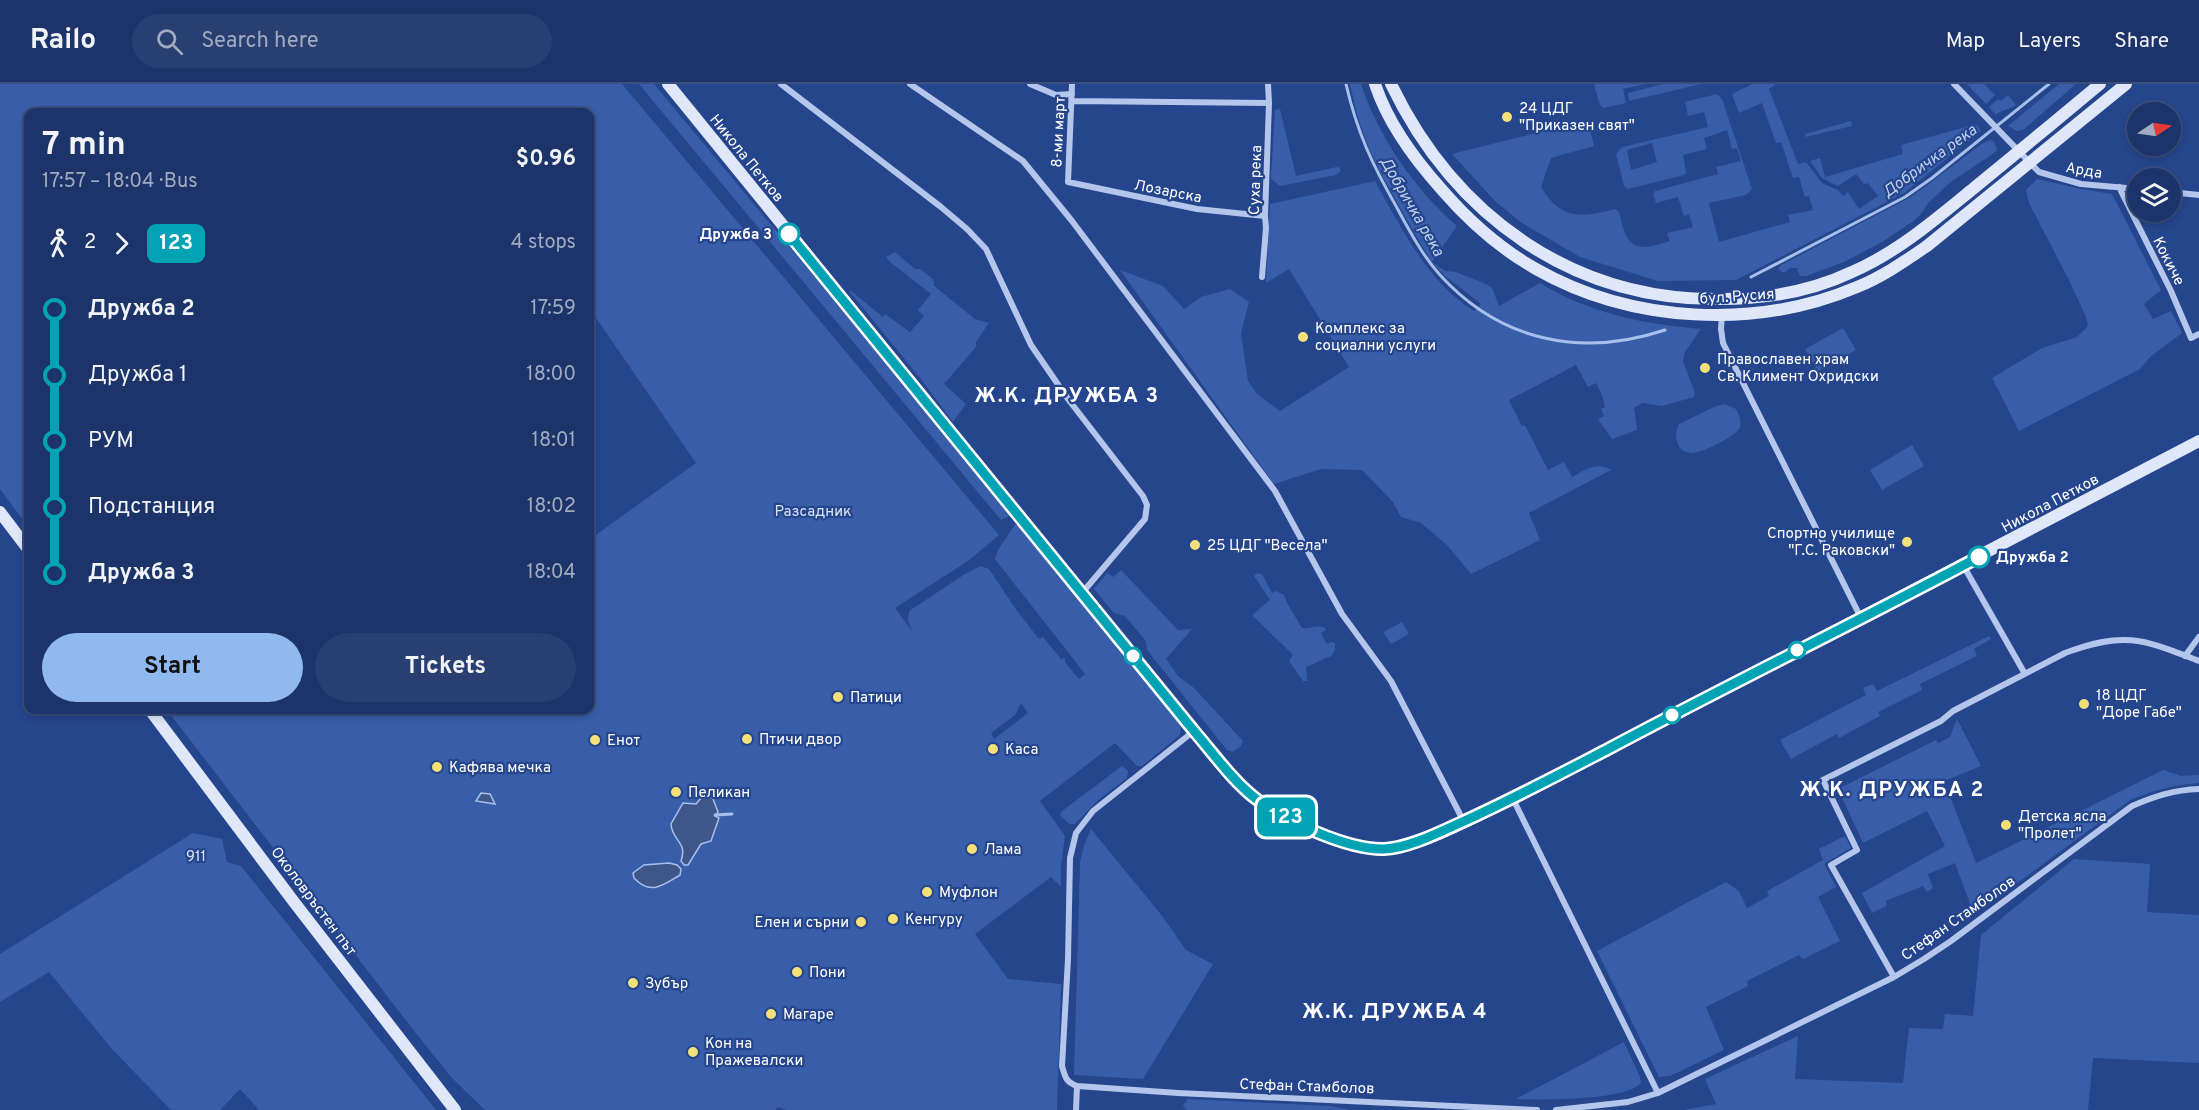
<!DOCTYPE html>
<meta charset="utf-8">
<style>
:root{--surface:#1c3469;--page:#293f71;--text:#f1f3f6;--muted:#a0aac0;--line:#3a4f7d;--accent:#90b9f0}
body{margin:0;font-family:Overpass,sans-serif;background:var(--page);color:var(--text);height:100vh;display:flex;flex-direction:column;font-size:22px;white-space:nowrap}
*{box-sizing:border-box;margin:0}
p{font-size:20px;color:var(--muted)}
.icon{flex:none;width:33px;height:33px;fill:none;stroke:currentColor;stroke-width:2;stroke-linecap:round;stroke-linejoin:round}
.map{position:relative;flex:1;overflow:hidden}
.sheet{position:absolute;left:24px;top:24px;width:570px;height:606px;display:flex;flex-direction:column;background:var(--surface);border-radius:12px;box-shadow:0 3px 9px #0003,0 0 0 2px var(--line)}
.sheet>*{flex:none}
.badge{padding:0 12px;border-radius:9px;font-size:21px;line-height:39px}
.needle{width:39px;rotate:77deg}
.fabs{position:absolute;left:2127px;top:18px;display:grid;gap:12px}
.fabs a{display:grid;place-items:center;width:54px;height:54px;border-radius:50%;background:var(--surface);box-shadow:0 3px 9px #0003,0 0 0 2px var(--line);font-size:30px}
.map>.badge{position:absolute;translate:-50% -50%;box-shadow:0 0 0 3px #fff}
.legs{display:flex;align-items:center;gap:9px;height:66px;padding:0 18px;font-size:20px}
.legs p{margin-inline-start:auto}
.summary{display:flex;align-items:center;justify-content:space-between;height:102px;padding:0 18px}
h1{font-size:33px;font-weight:700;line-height:45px}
.button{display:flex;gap:12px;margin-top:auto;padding:12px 18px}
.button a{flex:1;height:69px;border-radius:36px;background:var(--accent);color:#111;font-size:24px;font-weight:700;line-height:69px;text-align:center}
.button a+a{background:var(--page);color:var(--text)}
ul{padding:0 18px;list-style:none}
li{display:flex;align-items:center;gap:21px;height:66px;font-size:22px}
li i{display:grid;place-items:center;width:9px;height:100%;margin:0 8px;background:currentColor}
li i::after{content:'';width:15px;height:15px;margin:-8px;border:4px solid;border-radius:50%;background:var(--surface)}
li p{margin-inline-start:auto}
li:first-child i{background:linear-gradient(#0000 50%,currentColor 0)}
li:last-child i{background:linear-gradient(currentColor 50%,#0000 0)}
header{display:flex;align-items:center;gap:36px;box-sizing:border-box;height:84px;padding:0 30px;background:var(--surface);border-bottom:2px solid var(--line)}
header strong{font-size:28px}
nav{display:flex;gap:33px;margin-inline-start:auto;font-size:21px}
.search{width:420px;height:54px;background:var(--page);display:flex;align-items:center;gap:15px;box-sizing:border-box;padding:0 21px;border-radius:33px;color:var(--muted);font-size:22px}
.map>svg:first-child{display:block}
.green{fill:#395ea9;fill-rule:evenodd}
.water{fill:#3f5689;stroke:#a8bfeb;stroke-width:1.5}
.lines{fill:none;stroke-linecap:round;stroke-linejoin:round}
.stream{stroke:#a8bfeb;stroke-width:3}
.street{stroke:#b4c6eb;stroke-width:6}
.secondary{stroke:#dfe7f9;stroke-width:12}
.line-1-casing{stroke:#fff;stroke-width:14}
.line-1{stroke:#00a3b4;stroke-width:9}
.poi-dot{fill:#f4e078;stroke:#25458c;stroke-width:2}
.stop-1-dot{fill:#fff;stroke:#00a3b4;stroke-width:3}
.labels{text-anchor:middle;stroke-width:4.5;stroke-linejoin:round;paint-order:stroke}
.poi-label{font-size:15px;fill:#fff;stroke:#25458c;text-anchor:start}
.street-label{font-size:15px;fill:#fff;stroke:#25458c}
.stop-label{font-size:15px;font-weight:bold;fill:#fff;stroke:#25458c;text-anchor:end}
.park-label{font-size:15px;fill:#d8e3f8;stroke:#25458c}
.water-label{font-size:16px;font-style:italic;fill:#c0d0f2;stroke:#25458c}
.district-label{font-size:21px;font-weight:bold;letter-spacing:1.5px;fill:#fff;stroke:#25458c}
</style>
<header>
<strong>Railo</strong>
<div class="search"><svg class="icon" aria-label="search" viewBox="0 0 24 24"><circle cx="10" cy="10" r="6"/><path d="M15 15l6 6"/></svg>Search here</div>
<nav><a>Map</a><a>Layers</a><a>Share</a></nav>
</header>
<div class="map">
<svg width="2199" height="1026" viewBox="0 0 2199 1026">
<rect width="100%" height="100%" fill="#25458c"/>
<path class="green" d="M0,0H622L999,451L968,477L895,524L912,547L908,537L909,527L965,490L981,482L989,485L1015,524L1039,555L1043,553L1061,575L1065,574V578L1079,595L1085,590L995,475L998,466L1016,439L1181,640L1180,650L1175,655L1142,682H1137L1115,659L1040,717L1065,752L1061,781V803L1051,793L975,850L1008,895L1061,900L1057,1026H788L777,1023L776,1026H485L451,993L411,943L167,626H590V455L696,379L594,231L590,233V28H28V443L0,405ZM1021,619L1028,629L994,655L991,649L1015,631Z
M639,0H654L1009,427V432L1001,436Z
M1350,0H1361C1378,52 1415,106 1457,142L1432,178L1445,187L1456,188L1486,200L1492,204L1499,222L1540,199C1589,229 1643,240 1701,245L1685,268L1683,277L1695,309L1694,313L1662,322L1642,319L1634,324L1637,346L1612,355L1598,335L1604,332L1601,325L1605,323L1602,311L1596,299L1588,303L1576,281L1509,316L1522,342L1525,341L1548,386L1564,378L1572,393C1585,386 1597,377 1611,386L1529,429L1540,456L1471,490L1447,461L1421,439L1401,433L1393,418L1362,386L1321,385L1274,400L1120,186L1163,202L1184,225L1201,213L1230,205L1249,218L1241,249L1248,297L1257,310L1280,327L1349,283L1289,185L1266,199L1270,120L1375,97C1401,143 1427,198 1474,227L1481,220L1444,191L1431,177L1415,150L1380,88L1368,62L1357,31Z
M1594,0H1645L1623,5L1626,19L1603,24L1600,21Z
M1663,0H1701L1629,17L1628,9Z
M1752,0H1776L1769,5L1798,80L1806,78L1822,99L1838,106L1843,112L1848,108L1859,125L1878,112L1868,99L1864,100L1856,90L1838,102L1822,94L1810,77L1820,74L1825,93L1903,70L1901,61L1976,40L1981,47L1904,109L1736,196L1658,197L1580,173L1522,139L1496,118L1452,70L1588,36L1594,62L1551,74L1541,103C1561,136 1581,134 1615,125L1619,128C1627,164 1634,169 1670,157L1667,149L1693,143L1689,130L1684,132L1678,113L1656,119L1653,110L1655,107L1718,90L1716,83L1741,77L1737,64L1732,65L1727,46L1704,54L1707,65L1683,71L1686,89L1684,91L1628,105L1624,102L1616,70L1622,63L1708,43L1704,28L1688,32L1685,18L1717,10L1722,15L1752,105L1746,111L1709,119L1719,158L1790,138L1788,131L1813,126L1809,112L1805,113L1799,93L1793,94L1781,58L1776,59L1762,19L1739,29L1732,10ZM1652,59L1657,78L1631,86L1627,66Z
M1967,0H1984L1995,11L1986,20Z
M2059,0H2076L2023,46L2017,47L2008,42Z
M2008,11L2016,21C2009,26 2003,25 1996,31L1989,23L1998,15L2001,17Z
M1280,25L1296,92L1337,83L1340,84V88L1336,91L1280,102L1271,95L1275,26Z
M1851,37L1852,42L1806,53L1805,50Z
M1991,56L1994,58L1997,66L1994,69L1952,97L1928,119L1922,129L1912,138L1882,158L1844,178L1806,192H1800L1797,184H1790L1784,189L1778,185L1781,181L1911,113L1983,59Z
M2037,95L2081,105L2112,110L2161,206L2144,220L2153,235L2171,227L2182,249L2150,273L2140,285L2019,347L1992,294L2042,264L2077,253L2088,242L2086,233L2069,196L2029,119L2026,106Z
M895,168L915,185H920L933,195L934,202L975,235L989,239L976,258V263L944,300L966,320L953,338L920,294L850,208V206L883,233L885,230L910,248L924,232L918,226L931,210L890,178L886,173Z
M1843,244L1856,266L1818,287L1805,265Z
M1724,320L1736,325C1739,331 1742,337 1740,343C1737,352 1701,370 1691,369C1676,368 1673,351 1679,340L1714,323Z
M1912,361L1924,382L1882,406L1870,386Z
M1121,486L1178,546L1192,545L1166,575L1178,592L1194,604L1243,657L1240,663L1232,668L1227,666L1147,566L1146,557L1125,532L1114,529L1094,505L1107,489L1113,493Z
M1257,489L1262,490L1272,509L1277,507L1284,511L1287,519L1302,544C1310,545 1316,541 1324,543L1326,546L1321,549L1327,560L1332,558L1335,559V566L1331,572L1306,583L1307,597H1303L1289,577L1293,571L1252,531L1270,516L1254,492Z
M1402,538L1409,550L1391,560L1383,548Z
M1989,552L1991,555L1974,565L1977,572L1920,600L1922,606L1878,628L1880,632L1839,654L1837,650L1791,675L1780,656L1866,611L1863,604L1873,600L1877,607Z
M1957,635L1981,682L1944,697L1976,779L2163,686L2181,692L2199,691V699C2174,701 2153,706 2130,716L1974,831L1955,779L1928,790L1933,804L1927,808L1923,802L1886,817L1887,822L1872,829L1862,809L1945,762L1927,727L1863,759L1838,705L1936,656L1938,659L1950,653Z
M1122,682L1128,687L1127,694L1097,717L1075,740H1069L1060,731L1062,727Z
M1091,745L1163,833L1186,866L1213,880L1143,995L1074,991L1080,779L1084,761Z
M193,749L222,755L227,778L241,782L436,1026H259L240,1005L220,1026H171L111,964L49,888L0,918V870Z
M1845,752L1851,764L1824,780L1836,803L1818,813L1840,857L1803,875L1799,871L1747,897L1748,902L1706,923L1724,966L1670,992L1659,993L1597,867L1726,798L1739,807L1747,824L1769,812L1767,807L1823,776L1819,765Z
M2074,775L2150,780L2147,828L2199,831V979L2093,974L2088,1026H1683L1716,1020L1705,995L1798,952L1795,995L1903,999L1909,944L1943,945L1945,930L1973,932L1981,851Z
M1624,958L1640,993L1641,999C1625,1017 1541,1016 1516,1015Z
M1188,1015L1330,1022L1350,1026H1187L1183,1021Z"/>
<path class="water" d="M481,709L490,710L495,720L476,717Z
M709,712L713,715L718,728L715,732L719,734L711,757L701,760L688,781H684L681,777C688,758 672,757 671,740L683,719L696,720L702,713Z
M669,779L677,781L681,785L680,791C663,801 651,812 634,794L633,789L644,781Z"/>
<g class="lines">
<path class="stream" d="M1346,0C1357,48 1372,80 1396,122C1409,146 1422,171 1440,191C1500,257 1581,274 1665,246
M1751,193L1905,113L1932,94L2049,0
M715,731L732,730"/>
<path class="street" d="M781,0L941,123L967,145L986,165L1031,261L1068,315L1143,412L1147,421L1145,435L1082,509
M910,0L1023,77L1072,137L1275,407L1342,530L1391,597L1464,738
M1030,0L1056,11L1072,10
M1072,0L1068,98L1197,125L1265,132
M1954,0L2039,88L2081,100L2138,105
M1073,17L1269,19
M2119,103L2171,207L2191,254L2199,250
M2170,108L2199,111
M1262,193L1266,144L1265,132L1269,19L1268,0
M1722,231L1721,245L1723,259L1861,534
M1963,481L2025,590
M2185,572L2199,553
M1194,647L1093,727L1076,749L1070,774L1068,875L1062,982C1065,993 1066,998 1077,1002L1178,1009L1537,1026
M1513,715L1658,1009
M1894,893L1831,781L1857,766L1823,696L1941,637L1953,627L2065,569C2125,547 2142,555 2199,577
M1076,1026L1077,1002
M1556,1026L1628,1018L1658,1009L1894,893L1924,875L1951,857L2132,722C2155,712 2174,706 2199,705"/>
<path class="secondary" d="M668,0L1194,647C1213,669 1232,697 1256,714C1282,734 1353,769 1386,765C1430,759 1473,733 1513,715L2199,357
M1375,0C1388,40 1415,76 1443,107C1469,137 1501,165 1536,185C1631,239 1756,246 1857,203C1882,193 1905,177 1927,162L2126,0
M1391,0C1454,131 1572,217 1720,215C1764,215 1812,207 1852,188C1898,168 1936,135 1974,104C2017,69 2058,35 2100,0
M0,428L28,465
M150,626L294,818L455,1026"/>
</g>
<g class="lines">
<g class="line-1-casing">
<path id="line-1" d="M789,150L1194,647C1213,669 1232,696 1255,714C1282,736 1348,766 1384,765C1408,764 1438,749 1460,739C1511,716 1560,690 1610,664C1732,599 1857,538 1979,473"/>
</g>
<use href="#line-1" class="line-1"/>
</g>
<g class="poi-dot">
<circle cx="1507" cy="33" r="6"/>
<circle cx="1303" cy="253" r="6"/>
<circle cx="1705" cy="284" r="6"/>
<circle cx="1907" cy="458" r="6"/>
<circle cx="1195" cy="461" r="6"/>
<circle cx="838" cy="613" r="6"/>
<circle cx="2084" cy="620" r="6"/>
<circle cx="747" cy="655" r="6"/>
<circle cx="595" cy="656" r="6"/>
<circle cx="993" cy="665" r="6"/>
<circle cx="437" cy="683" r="6"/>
<circle cx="676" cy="708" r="6"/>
<circle cx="2006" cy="741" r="6"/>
<circle cx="972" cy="765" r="6"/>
<circle cx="927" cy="808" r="6"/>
<circle cx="893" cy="835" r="6"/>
<circle cx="861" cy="838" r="6"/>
<circle cx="797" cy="888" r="6"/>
<circle cx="633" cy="899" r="6"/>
<circle cx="771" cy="930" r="6"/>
<circle cx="693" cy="968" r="6"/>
</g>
<g class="stop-1-dot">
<circle cx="789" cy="150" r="10"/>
<circle cx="1979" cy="473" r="10"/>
<circle cx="1797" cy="566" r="8"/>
<circle cx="1133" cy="572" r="8"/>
<circle cx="1672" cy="631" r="8"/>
</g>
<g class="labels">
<g class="poi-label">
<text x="1519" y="29">24 ЦДГ<tspan x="1519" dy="17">"Приказен свят"</tspan></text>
<text x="1315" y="249">Комплекс за<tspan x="1315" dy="17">социални услуги</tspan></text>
<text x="1717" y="280">Православен храм<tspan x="1717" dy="17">Св. Климент Охридски</tspan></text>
<text x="1895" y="454" text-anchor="end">Спортно училище<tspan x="1895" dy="17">"Г.С. Раковски"</tspan></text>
<text x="1207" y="466">25 ЦДГ "Весела"</text>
<text x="2096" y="616">18 ЦДГ<tspan x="2096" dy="17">"Доре Габе"</tspan></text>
<text x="850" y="618">Патици</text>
<text x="759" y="660">Птичи двор</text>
<text x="607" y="661">Енот</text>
<text x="1005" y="670">Каса</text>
<text x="449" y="688">Кафява мечка</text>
<text x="688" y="713">Пеликан</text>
<text x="2018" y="737">Детска ясла<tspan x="2018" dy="17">"Пролет"</tspan></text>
<text x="984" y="770">Лама</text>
<text x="939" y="813">Муфлон</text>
<text x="905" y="840">Кенгуру</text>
<text x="849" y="843" text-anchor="end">Елен и сърни</text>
<text x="809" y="893">Пони</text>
<text x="645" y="904">Зубър</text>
<text x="783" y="935">Магаре</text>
<text x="705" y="964">Кон на<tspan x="705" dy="17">Пражевалски</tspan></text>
</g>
<g class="street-label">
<text transform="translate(1058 48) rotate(-87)" y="5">8-ми март</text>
<text transform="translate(747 74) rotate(51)" y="5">Никола Петков</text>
<text transform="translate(2084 86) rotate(10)" y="5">Арда</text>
<text transform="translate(1255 96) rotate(-88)" y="5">Суха река</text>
<text transform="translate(1168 107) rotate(11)" y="5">Лозарска</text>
<text transform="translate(2169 177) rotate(63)" y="5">Кокиче</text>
<text transform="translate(1737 212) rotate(-4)" y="5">бул. Русия</text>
<text transform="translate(2050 419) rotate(-28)" y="5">Никола Петков</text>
<text transform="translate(314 817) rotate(53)" y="5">Околовръстен път</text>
<text transform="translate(1958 834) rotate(-35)" y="5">Стефан Стамболов</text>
<text transform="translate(1307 1002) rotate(2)" y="5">Стефан Стамболов</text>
</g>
<g class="stop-label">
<text x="772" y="155">Дружба 3</text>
<text x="1996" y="478" text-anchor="start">Дружба 2</text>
</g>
<g class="park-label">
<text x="813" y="432">Разсадник</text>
<text x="196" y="777">911</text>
</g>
<g class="water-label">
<text transform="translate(1929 76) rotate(-36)" y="6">Добричка река</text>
<text transform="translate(1413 122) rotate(60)" y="6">Добричка река</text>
</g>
<g class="district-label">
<text x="1067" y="318">Ж.К. ДРУЖБА 3</text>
<text x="1892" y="712">Ж.К. ДРУЖБА 2</text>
<text x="1395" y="934">Ж.К. ДРУЖБА 4</text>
</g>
</g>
</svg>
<div class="fabs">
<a><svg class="needle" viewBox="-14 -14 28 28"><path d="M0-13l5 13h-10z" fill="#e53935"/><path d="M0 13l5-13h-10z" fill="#a0aac0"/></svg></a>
<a><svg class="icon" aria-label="layers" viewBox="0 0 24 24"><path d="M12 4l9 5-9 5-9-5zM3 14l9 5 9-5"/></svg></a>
</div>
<b class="badge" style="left:1286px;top:733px;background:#00a3b4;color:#fff">123</b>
<section class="sheet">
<div class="summary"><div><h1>7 min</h1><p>17:57 – 18:04 · Bus</p></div><b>$0.96</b></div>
<div class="legs"><svg class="icon" aria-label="walk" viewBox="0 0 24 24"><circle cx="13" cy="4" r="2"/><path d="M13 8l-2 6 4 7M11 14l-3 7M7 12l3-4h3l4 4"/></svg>2<svg class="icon" aria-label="forward" viewBox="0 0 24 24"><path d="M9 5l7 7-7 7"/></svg><b class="badge" style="background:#00a3b4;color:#fff">123</b><p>4 stops</p></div>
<ul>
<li><i style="color:#00a3b4"></i><b>Дружба 2</b><p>17:59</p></li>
<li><i style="color:#00a3b4"></i><span>Дружба 1</span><p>18:00</p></li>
<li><i style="color:#00a3b4"></i><span>РУМ</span><p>18:01</p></li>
<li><i style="color:#00a3b4"></i><span>Подстанция</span><p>18:02</p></li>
<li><i style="color:#00a3b4"></i><b>Дружба 3</b><p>18:04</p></li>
</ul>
<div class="button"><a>Start</a><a>Tickets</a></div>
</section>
</div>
